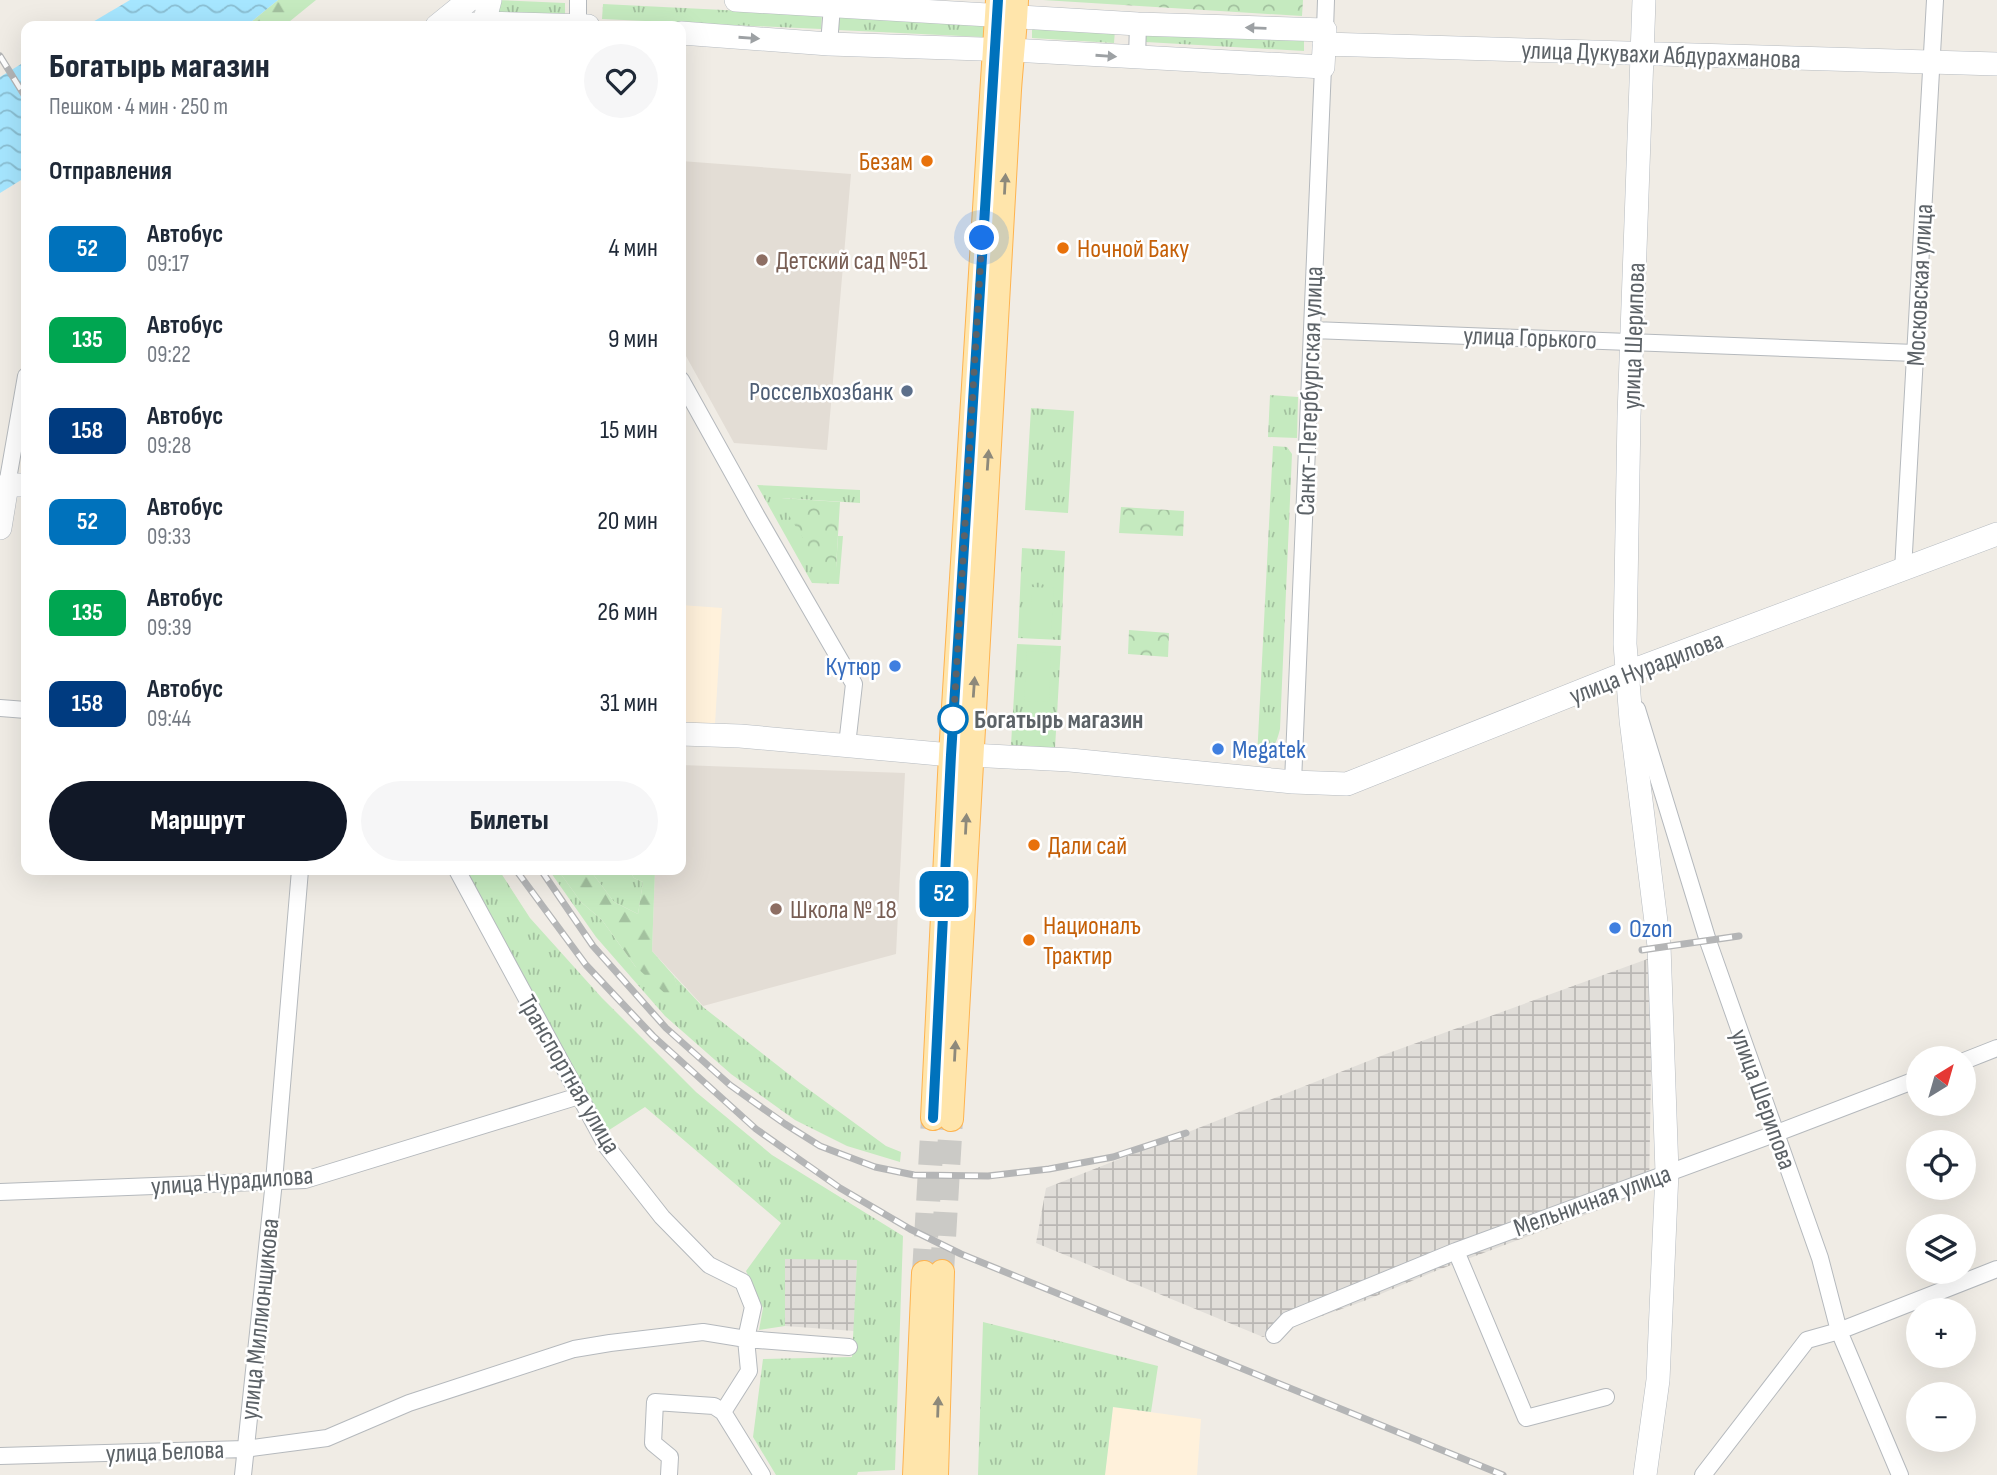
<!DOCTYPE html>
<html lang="ru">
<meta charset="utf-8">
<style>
:root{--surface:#fff;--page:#f6f6f7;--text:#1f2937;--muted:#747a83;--accent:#111827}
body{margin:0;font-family:"Sofia Sans Condensed",sans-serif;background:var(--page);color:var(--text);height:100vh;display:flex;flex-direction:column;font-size:26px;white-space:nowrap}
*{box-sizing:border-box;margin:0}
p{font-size:23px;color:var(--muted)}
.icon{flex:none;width:38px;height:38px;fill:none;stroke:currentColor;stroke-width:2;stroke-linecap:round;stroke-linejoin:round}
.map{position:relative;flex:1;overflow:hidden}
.panel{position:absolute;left:21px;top:21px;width:665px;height:854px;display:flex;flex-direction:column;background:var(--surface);border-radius:14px;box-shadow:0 7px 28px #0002}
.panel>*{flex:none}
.badge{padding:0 14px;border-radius:10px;font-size:24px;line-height:46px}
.needle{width:46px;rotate:37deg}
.fabs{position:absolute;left:1906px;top:1046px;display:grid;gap:14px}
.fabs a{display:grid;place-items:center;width:70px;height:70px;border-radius:50%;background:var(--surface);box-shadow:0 7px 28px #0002;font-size:35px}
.you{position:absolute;width:35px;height:35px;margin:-18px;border:5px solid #fff;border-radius:50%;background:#1a73e8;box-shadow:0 0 0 10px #1a73e833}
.map>.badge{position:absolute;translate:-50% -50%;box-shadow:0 0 0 4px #fff}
h2{padding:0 28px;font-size:26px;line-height:63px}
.round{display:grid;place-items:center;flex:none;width:74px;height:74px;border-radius:37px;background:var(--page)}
.headline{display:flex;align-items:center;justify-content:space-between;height:119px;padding:0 28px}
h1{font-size:33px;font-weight:800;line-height:52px}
.action{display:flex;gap:14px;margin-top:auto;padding:14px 28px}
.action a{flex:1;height:80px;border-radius:42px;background:var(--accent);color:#fff;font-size:28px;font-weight:800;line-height:80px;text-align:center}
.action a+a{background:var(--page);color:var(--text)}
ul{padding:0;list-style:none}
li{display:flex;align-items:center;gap:21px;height:91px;padding:0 28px}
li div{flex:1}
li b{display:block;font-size:26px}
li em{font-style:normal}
li .badge{min-width:77px;font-weight:700;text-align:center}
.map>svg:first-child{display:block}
.commercial{fill:#fff1db}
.industrial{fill:url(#industrial-grid)}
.education{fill:#e3ddd5}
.grass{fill:url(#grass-tufts)}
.forest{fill:url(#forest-firs)}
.park{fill:url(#park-crowns)}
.garden{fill:#c5eabf}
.water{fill:url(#water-waves)}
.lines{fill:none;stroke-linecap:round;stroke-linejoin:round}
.primary-tunnel{stroke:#cbcac6;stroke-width:24;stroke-dasharray:24 12;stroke-linecap:butt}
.street-casing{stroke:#b5b9bd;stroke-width:18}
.secondary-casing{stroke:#b6bbc0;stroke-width:24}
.primary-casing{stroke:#feb34f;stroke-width:26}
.street{stroke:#fff;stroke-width:16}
.secondary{stroke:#fff;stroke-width:23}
.primary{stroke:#ffe5ab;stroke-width:24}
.rail-casing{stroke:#b4b5b6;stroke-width:7}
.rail{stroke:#fff;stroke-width:4.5;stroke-dasharray:13;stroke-linecap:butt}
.oneway{fill:#9da1a4}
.oneway2{fill:#8d897b}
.line-casing{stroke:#fff;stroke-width:16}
.line{stroke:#0072bc;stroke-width:10}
.walk{stroke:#5c6267;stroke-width:7;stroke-dasharray:0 12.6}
.food-dot{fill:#e8710a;stroke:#fff;stroke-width:2.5}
.education-dot{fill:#8d6e63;stroke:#fff;stroke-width:2.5}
.service-dot{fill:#5c6f8a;stroke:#fff;stroke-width:2.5}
.shop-dot{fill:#3f7fe0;stroke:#fff;stroke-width:2.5}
.stop-dot{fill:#fff;stroke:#0072bc;stroke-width:3.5}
.labels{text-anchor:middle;stroke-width:5;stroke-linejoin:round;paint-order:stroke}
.street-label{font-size:26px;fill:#5c6267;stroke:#fff}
.food-label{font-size:26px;fill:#c56008;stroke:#fff;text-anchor:start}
.education-label{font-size:26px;fill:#785e54;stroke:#fff;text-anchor:start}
.service-label{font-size:26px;fill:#4e5e75;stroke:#fff;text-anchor:end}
.shop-label{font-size:26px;fill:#366cbe;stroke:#fff;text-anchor:start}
.stop-label{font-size:26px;font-weight:bold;fill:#5c6267;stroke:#fff;text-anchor:start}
</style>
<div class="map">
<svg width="1997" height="1475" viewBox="0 0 1997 1475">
<defs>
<pattern id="industrial-grid" width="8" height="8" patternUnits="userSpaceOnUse" patternTransform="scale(1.75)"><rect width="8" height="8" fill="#e1ded9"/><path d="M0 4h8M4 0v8" fill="none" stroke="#bab7b4"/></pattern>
<pattern id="grass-tufts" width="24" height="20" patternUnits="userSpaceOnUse" patternTransform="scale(1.75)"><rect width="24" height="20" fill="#c5eabf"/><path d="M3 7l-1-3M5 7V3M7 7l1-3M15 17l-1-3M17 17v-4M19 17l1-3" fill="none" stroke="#a3c19f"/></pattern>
<pattern id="forest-firs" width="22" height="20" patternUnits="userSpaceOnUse" patternTransform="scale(1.75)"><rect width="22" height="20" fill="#c5eabf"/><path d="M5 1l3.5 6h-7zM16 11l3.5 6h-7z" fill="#a3c19f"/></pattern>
<pattern id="park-crowns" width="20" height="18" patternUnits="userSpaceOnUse" patternTransform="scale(1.75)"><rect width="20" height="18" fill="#c5eabf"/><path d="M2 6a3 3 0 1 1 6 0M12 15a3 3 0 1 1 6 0" fill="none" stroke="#a3c19f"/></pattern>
<pattern id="water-waves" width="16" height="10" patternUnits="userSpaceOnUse" patternTransform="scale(1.75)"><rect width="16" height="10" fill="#a6e6ff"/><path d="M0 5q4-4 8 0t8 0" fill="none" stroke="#8abed2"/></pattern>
</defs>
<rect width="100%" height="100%" fill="#f0ece5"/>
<path class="commercial" d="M681,605L722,608L715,724L681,726Z
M1113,1407L1201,1419L1197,1475H1105Z"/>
<path class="industrial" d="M1653,957L1649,1191L1438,1270L1364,1301L1263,1337L1036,1243L1046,1188L1386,1054Z
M785,1258L857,1260L854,1331L785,1326Z"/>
<path class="education" d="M681,161L851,174L827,450L734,443L681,347Z
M681,765L905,773L896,954L703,1006L652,951L655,870H681Z"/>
<path class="grass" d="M496,0L565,3V17L496,14Z
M603,4L822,15L821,29L602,19Z
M839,15L984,22L983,37L838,30Z
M1032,26L1115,30L1114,43L1032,38Z
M1146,31L1304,40V51L1146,42Z
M1270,395L1298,397L1297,438L1268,437Z
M1031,408L1074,411L1068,513L1025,510Z
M1273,446L1287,447L1292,454L1280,729C1277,742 1272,755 1257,758Z
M757,485L860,490V503L782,498L836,568L838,536H843L839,584L812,583Z
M1022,548L1065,551L1061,640L1018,638Z
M1017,644L1061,646L1055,748L1011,745Z
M464,870H499L530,918L602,998L696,1092L772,1155L903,1236L895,1470L858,1472L857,1475H776L753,1437L763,1359L852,1357L857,1260L785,1259V1326L759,1330L763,1308L746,1271L781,1223L645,1107L606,1132Z
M549,870H558L581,902L602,920L635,966L679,995L674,976L703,1007L800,1083L886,1146L901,1152L900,1162L847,1146L795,1120L731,1074L665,1016L596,937Z
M590,870H629L634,878L643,882L638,914L614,902Z
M983,1322L1158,1366L1151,1412L1113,1407L1105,1475H978Z"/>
<path class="forest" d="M278,0H316L284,26H246Z
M558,870H590L614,902L638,914L643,882L634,878L629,870H655L652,951L674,976L680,995L671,999L635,966L602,920L581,902Z"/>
<path class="park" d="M1043,0H1303L1302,16Z
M781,498L840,502L836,568H821L782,504Z
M1121,507L1184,511L1183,536L1119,533Z
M1129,630L1169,633L1168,657L1128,654Z"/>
<path class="garden" d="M1032,587L1054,588L1051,634L1030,633Z
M1027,651L1051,653L1049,702L1024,701Z"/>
<path class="water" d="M130,0H278L246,26H86Z
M26,61V177L0,193V77Z"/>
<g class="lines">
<path class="primary-tunnel" d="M942,1272L951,1119
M924,1273L933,1118"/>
<g class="street-casing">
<path id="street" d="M578,0V26
M1325,30L1326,0
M829,44L832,6
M1137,58L1138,24
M1313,330L1915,353
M681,380L755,513L854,684L847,745
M0,484L7,485L26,376
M1903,570L1935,0
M0,708L26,710
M1637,709L1708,941L1820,1258L1839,1331L1807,1340L1703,1475
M1293,782L1323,67
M457,870L607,1147L662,1217L709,1265L743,1282L753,1307L746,1339L749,1371L723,1412
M1964,1061L1997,1048
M0,1192L305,1180L579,1096
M1456,1251L1526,1418L1606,1397
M1274,1335L1288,1320L1456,1251L1777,1133L1918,1079
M0,1456L245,1449L327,1438L409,1403L574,1349L610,1343L703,1332L746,1339L849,1347
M243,1475L274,1181L300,870
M669,1475L670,1457L653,1443L655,1402L714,1406L723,1412L762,1475
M1900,1475L1839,1331L1997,1269"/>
</g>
<g class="secondary-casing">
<path id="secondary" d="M1644,0L1629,416L1625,644L1631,720L1659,946L1667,1172L1658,1380L1645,1475
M484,23L490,0
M437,26L469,0
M460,26L484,23L588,26
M681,33L829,44L1012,50L1323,67L1325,30L1138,24L736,0
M1324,44L1997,64
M0,528L7,485H26
M681,734L740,736L951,755
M970,755L1070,760L1293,782L1347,784L1626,673L1997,534"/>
</g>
<g class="primary-casing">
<path id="primary" d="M933,1118L951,755L998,0
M951,1119C969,776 991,433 1009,90C1011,60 1015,30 1016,0
M915,1475L924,1273
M936,1475L942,1272"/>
</g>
<use href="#street" class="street"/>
<use href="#secondary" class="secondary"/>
<use href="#primary" class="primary"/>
<g class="rail-casing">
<path id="rail" d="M0,56L26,98
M516,870L586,965L653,1036L756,1129L840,1188L910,1229L961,1254L1503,1475
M541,870L593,946L666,1028L730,1085L785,1124L820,1146L875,1167L914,1175L988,1176L1049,1169L1113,1157L1186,1133
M1642,950L1739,936"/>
</g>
<use href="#rail" class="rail"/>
</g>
<defs><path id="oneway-solid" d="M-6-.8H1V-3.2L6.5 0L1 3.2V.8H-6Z" transform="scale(1.75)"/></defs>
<g class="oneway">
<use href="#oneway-solid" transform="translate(1256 28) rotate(-178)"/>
<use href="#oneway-solid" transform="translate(749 38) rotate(4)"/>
<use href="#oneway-solid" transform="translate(1106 56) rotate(4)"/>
</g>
<g class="oneway2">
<use href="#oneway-solid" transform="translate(1005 184) rotate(-87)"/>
<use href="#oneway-solid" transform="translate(988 460) rotate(-86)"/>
<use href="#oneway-solid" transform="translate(974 687) rotate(-86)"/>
<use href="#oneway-solid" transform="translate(966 824) rotate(-87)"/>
<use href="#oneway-solid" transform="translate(955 1051) rotate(-87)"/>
<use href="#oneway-solid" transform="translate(938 1407) rotate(-88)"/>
</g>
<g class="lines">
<g class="line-casing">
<path id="line" d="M933,1118L951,755L998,0"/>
</g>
<use href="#line" class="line"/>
<path class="walk" d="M953,719V728L982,238"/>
</g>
<g class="food-dot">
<circle cx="927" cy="161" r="7"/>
<circle cx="1063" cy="248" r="7"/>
<circle cx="1034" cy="845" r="7"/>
<circle cx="1029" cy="940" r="7"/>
</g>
<g class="education-dot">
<circle cx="762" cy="260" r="7"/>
<circle cx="776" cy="909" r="7"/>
</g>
<circle class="service-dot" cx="907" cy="391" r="7"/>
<g class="shop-dot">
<circle cx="895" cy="666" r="7"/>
<circle cx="1218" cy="749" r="7"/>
<circle cx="1615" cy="928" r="7"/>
</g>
<circle class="stop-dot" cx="953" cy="719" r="14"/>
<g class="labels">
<g class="street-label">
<text transform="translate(1661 54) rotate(2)" y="9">улица Дукувахи Абдурахманова</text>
<text transform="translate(1919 285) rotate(-87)" y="9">Московская улица</text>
<text transform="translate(1633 336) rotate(-88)" y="9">улица Шерипова</text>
<text transform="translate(1530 337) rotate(2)" y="9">улица Горького</text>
<text transform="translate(1309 391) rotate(-88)" y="9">Санкт-Петербургская улица</text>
<text transform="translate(1646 667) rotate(-21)" y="9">улица Нурадилова</text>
<text transform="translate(570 1074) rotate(60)" y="9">Транспортная улица</text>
<text transform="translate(1764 1099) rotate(70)" y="9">улица Шерипова</text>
<text transform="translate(232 1180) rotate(-4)" y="9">улица Нурадилова</text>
<text transform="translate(1592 1200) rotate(-20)" y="9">Мельничная улица</text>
<text transform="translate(259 1319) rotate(-84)" y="9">улица Миллионщикова</text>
<text transform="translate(165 1451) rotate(-2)" y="9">улица Белова</text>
</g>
<g class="food-label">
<text x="913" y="170" text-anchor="end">Безам</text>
<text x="1077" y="257">Ночной Баку</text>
<text x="1048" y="854">Дали сай</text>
<text x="1043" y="934">Националъ<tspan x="1043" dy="30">Трактир</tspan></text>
</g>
<g class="education-label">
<text x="776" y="269">Детский сад №51</text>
<text x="790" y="918">Школа № 18</text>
</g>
<g class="service-label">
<text x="893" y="400">Россельхозбанк</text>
</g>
<g class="shop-label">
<text x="881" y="675" text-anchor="end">Кутюр</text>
<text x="1232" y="758">Megatek</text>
<text x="1629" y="937">Ozon</text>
</g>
<g class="stop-label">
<text x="974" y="728">Богатырь магазин</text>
</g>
</g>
</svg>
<div class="fabs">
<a><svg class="needle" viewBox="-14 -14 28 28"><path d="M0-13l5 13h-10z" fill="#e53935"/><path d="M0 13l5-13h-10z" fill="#747a83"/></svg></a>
<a><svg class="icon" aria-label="locate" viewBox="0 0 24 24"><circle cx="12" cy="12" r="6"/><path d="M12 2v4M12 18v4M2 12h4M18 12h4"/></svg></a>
<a><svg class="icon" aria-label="layers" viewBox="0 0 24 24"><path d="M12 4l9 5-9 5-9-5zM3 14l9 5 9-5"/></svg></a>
<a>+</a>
<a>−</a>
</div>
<div class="you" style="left:982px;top:238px"></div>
<b class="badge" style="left:944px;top:894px;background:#0072bc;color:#fff">52</b>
<section class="panel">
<div class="headline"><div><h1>Богатырь магазин</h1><p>Пешком · 4 мин · 250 m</p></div><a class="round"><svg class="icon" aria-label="heart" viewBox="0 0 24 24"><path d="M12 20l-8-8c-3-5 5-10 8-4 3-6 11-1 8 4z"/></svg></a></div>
<h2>Отправления</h2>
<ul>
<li><span class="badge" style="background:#0072bc;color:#fff">52</span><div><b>Автобус</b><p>09:17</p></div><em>4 мин</em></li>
<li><span class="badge" style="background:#00a651;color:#fff">135</span><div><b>Автобус</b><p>09:22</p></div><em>9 мин</em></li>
<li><span class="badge" style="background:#003b80;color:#fff">158</span><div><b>Автобус</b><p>09:28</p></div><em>15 мин</em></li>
<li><span class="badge" style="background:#0072bc;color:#fff">52</span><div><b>Автобус</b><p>09:33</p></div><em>20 мин</em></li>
<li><span class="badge" style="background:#00a651;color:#fff">135</span><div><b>Автобус</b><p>09:39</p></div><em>26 мин</em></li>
<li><span class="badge" style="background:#003b80;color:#fff">158</span><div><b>Автобус</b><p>09:44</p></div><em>31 мин</em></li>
</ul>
<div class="action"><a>Маршрут</a><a>Билеты</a></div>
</section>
</div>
